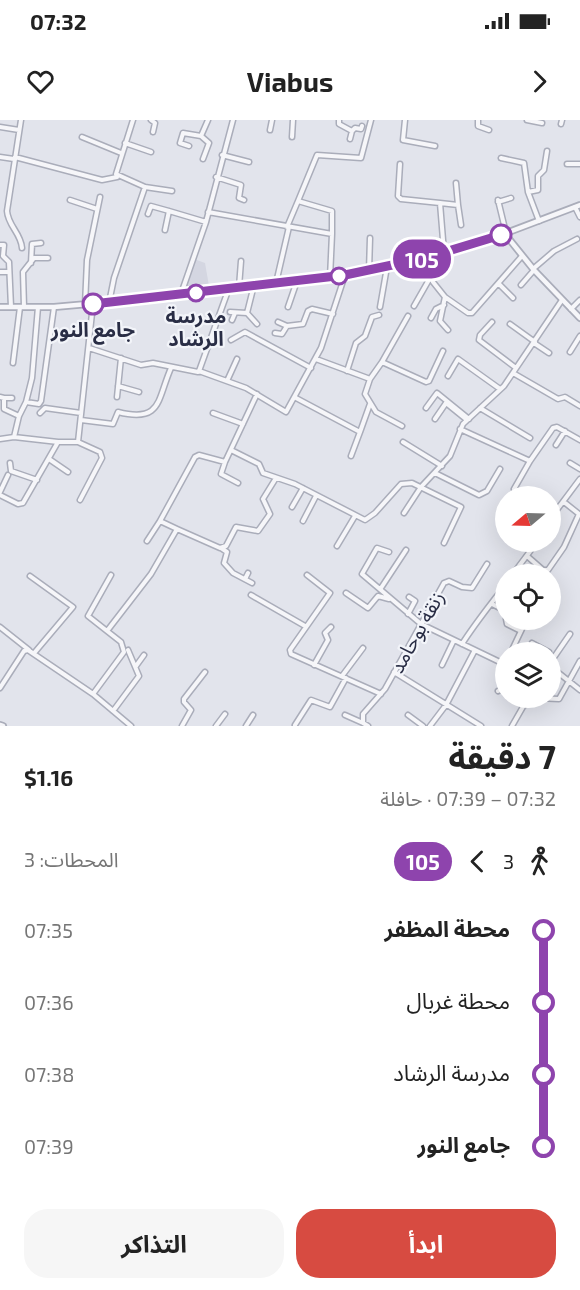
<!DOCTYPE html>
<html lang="ar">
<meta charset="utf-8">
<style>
:root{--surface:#fff;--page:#f6f6f6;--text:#222;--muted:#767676;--accent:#d74b41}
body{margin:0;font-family:"Exo 2","Noto Sans Arabic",sans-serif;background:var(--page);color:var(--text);direction:rtl;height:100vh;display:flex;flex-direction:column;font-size:22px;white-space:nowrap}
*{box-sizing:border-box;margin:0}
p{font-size:20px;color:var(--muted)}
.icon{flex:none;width:33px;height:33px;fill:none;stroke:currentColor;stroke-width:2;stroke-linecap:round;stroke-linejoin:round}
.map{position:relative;height:606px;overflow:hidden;direction:ltr}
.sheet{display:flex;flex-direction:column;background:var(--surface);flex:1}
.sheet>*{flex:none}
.badge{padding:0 12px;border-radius:20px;font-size:21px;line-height:39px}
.needle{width:39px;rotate:251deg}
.tools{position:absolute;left:495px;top:366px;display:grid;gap:12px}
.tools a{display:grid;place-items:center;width:66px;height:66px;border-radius:50%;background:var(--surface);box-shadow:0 6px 24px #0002;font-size:30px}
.map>.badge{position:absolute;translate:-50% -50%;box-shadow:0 0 0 3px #fff}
.legs{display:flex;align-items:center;gap:9px;height:66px;padding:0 24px;font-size:20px}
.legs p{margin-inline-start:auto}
.headline{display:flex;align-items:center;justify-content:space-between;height:102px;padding:0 24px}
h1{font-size:33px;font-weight:700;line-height:45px}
.primary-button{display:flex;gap:12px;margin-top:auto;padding:12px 24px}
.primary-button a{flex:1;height:69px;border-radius:24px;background:var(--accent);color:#fff;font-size:24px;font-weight:700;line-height:69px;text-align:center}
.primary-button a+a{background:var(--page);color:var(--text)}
ul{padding:0 24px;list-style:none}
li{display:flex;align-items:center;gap:21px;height:72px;font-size:22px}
li i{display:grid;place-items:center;width:9px;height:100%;margin:0 8px;background:currentColor}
li i::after{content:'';width:15px;height:15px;margin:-8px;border:4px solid;border-radius:50%;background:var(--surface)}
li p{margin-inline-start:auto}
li:first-child i{background:linear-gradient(#0000 50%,currentColor 0)}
li:last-child i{background:linear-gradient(currentColor 50%,#0000 0)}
.status{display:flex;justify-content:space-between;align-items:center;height:42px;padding:0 30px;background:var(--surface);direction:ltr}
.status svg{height:16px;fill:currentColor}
header{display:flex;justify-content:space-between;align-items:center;height:78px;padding:0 24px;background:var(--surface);font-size:27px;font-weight:700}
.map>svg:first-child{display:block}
.built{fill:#d4d6e1}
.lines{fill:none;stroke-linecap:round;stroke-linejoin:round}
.minor-casing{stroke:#aaadba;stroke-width:7}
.tertiary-casing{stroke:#aaadba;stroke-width:8}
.minor{stroke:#f6f6f9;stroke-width:4}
.tertiary{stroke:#f6f6f9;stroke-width:4.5}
.line-1-casing{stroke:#fff;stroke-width:14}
.line-1{stroke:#8e44ad;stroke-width:9}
.stop-1-dot{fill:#fff;stroke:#8e44ad;stroke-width:3}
.labels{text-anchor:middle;stroke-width:4.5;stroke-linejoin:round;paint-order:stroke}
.stop-label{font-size:20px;font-weight:bold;fill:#292d45;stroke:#f2f4f9}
.street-label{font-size:20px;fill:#292d45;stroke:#f2f4f9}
</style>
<div class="status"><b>07:32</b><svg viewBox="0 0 49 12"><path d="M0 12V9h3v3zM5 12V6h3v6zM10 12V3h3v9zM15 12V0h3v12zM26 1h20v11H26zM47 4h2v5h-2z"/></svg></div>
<header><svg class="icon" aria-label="forward" viewBox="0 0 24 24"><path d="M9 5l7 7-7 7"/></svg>Viabus<svg class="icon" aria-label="heart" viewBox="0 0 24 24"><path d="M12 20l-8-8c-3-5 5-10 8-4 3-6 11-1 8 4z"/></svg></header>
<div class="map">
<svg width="580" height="606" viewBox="0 0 580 606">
<rect width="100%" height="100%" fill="#e2e4ec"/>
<path class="built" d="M194,139L205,143L209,166L186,169Z"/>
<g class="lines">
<g class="minor-casing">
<path id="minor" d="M21,0L7,91C8,106 21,113 22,128
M151,0L155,3L153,12
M339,0V4L352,11L350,19
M405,0L403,20L435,26
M478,0V6L489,10
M527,0L542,3
M561,4L562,0
M0,7L19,10
M270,10L272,0
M352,11L355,8L361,9L362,6
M201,16L209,23L203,39
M82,17L121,33
M292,17L293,0
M125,23L151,32
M189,26L180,23L183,13L201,16L208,0
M222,35L249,42
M0,37L14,39
M15,37L102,60L117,57
M501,38L524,43L528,72L539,101
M400,44L398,76L401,79L440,83L444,132
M567,44H580
M216,57L241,65L239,78L244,80
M145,67L172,71
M528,72L538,70V56L544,50L547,31
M70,80L97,89
M498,80L506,113
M298,81L317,35L361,38L371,0
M498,82L511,78
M440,83L458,85L456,63
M458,85L461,105
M575,87L580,97
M208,92L332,114L330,158
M148,94L151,86L169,91
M287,107L298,81L332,91V114
M165,110L169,91L206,102
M0,125H4L3,136L9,142L11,187
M425,138L433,162L445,177L440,201L448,210
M31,143L32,124L41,123
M533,149L554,131L577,119
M369,151L370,118
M0,152H9
M276,163L289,107
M499,164L513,178
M254,165L247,193L257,204
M521,165L534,150
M239,167L241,141
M229,168L199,251L246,268L286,292L321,228L345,155
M181,174L206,102L233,0
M445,177L468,193H472L522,136
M109,183L114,158L145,67L116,54L133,0
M85,185L87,140L100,77
M414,186L430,158
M24,187L23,152L34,138H48
M288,187L297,161
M380,187L387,147
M571,189L580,180
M230,192L247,193
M431,198L436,189L444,185
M232,200L235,193
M278,202L287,206
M492,202L480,215L479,220L516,248
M510,204L535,222
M275,213L282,214L287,206L303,204L308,191L312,189L333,194
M231,220L245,212L311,248
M534,223L549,233
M89,228L141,245L153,243L198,252
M570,232L580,216
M316,239L370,259L365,274L376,292L402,306
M382,242L408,196
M13,243L20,187
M347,251L356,223L365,216L372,197L379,195
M513,253L558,279L565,277L580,286
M448,256L458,239L500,269
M370,259L382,242L426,262L429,261L443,231
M227,261L237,239
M118,266L139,272
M0,277L4,278V289L19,296
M117,277L121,238
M4,278H12
M296,278L360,312L370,284
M26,282L32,258L38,187
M426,288L437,273L469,299
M480,288L530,318
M40,293L45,288L81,293
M213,293L243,304
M435,299L446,283L467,300
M81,300L113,304L118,292C162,303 157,280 171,248
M460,309L530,341L553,308L557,307L580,320
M14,317L19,296L26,282L39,284L41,281L54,187
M0,319L14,317L58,322
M78,322L100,332L102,338L80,380
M403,322L442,346
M556,325L565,311
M231,330L259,344L263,353L295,364L365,400L375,393L401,364L412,363L461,387L444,423
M351,336L360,312
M49,339L68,352
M225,342L221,354L238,363
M10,343L11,351L37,360
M570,343L580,349
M435,353L479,375L487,371L500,349
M514,369L530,341
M0,372L8,355
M0,375L18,384L23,383L58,322H78L93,184
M292,387L303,368
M404,393L421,367L450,336L463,304L504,266L562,180
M550,399L580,359
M303,401L316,376
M177,409L220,428L226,426L236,407L258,411L270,394L263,379L276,358
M147,421L160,401
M337,426L355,396
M221,428L227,432L224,443L233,453L252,463
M389,432L377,428L362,454L421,504L506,545
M527,436L543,450H548L564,427L579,394L564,382
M513,454L537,422
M307,455L330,473L290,530L291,534L381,574
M30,456L73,487L35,532
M245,459L248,453
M381,468L406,430
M346,473L368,488L378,476L389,479
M251,475L305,506
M492,484L506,491
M408,494L415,481L409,477
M506,499L507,504L521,511L511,532
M0,507L29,530
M107,511L88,496L111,455
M521,511L526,500
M532,523L549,532
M462,524C476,502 491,484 506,464
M550,543L570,514
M314,545L328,520L325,513L331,507
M442,545L454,520
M136,546L144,535
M550,546L580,570
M394,552L481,606
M342,556L363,528
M0,568L24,531L28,530L93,574
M498,571L506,567
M537,578L559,579L580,541
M525,585L533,578
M113,591L139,556L128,530
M345,595L363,603
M408,595L423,606
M295,605L311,580L330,587L346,558
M131,606L93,574L124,532L121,522L107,511L151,454L177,409L160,401L195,337L199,335L225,342L257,274
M182,606L191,590L184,582V579L205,552
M216,606L225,594
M246,606L253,595
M368,606L363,603V594L385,569L444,463L449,461L462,467L472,468L487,444
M430,606L446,585L475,530
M512,606L528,578"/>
</g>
<g class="tertiary-casing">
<path id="tertiary" d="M505,114L534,150L580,198
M0,187H54L144,179L369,151L485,121L580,85
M0,605L3,606"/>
</g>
<use href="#minor" class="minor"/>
<use href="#tertiary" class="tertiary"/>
</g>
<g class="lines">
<g class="line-1-casing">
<path id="line-1" d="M93,184L345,155L425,138L501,115"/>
</g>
<use href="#line-1" class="line-1"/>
</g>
<g class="stop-1-dot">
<circle cx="501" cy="115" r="10"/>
<circle cx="339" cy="156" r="8"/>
<circle cx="196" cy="173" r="8"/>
<circle cx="93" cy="184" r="10"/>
</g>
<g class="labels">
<g class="stop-label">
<text x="196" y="203">مدرسة<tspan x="196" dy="23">الرشاد</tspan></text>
<text x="93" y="217">جامع النور</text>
</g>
<g class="street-label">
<text transform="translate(417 512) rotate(-61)" y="7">زنقة بوحامد</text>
</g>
</g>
</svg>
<div class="tools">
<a><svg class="needle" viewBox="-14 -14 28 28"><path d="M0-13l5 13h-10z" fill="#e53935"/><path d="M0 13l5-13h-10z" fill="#767676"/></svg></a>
<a><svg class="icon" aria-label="locate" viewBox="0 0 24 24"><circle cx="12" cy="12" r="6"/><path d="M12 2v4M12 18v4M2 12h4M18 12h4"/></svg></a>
<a><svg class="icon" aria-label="layers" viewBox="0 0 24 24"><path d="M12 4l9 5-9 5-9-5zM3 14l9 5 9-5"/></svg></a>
</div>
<b class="badge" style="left:422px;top:139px;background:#8e44ad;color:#fff">105</b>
</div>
<section class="sheet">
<div class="headline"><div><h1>7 دقيقة</h1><p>07:32 – 07:39 · حافلة</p></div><b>$1.16</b></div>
<div class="legs"><svg class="icon" aria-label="walk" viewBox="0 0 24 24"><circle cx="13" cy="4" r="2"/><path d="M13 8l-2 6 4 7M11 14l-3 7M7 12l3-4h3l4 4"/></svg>3<svg class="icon" aria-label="back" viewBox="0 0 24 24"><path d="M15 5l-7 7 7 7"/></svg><b class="badge" style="background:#8e44ad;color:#fff">105</b><p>المحطات: 3</p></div>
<ul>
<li><i style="color:#8e44ad"></i><b>محطة المظفر</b><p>07:35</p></li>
<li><i style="color:#8e44ad"></i><span>محطة غربال</span><p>07:36</p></li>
<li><i style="color:#8e44ad"></i><span>مدرسة الرشاد</span><p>07:38</p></li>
<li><i style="color:#8e44ad"></i><b>جامع النور</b><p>07:39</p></li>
</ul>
<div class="primary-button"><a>ابدأ</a><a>التذاكر</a></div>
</section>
